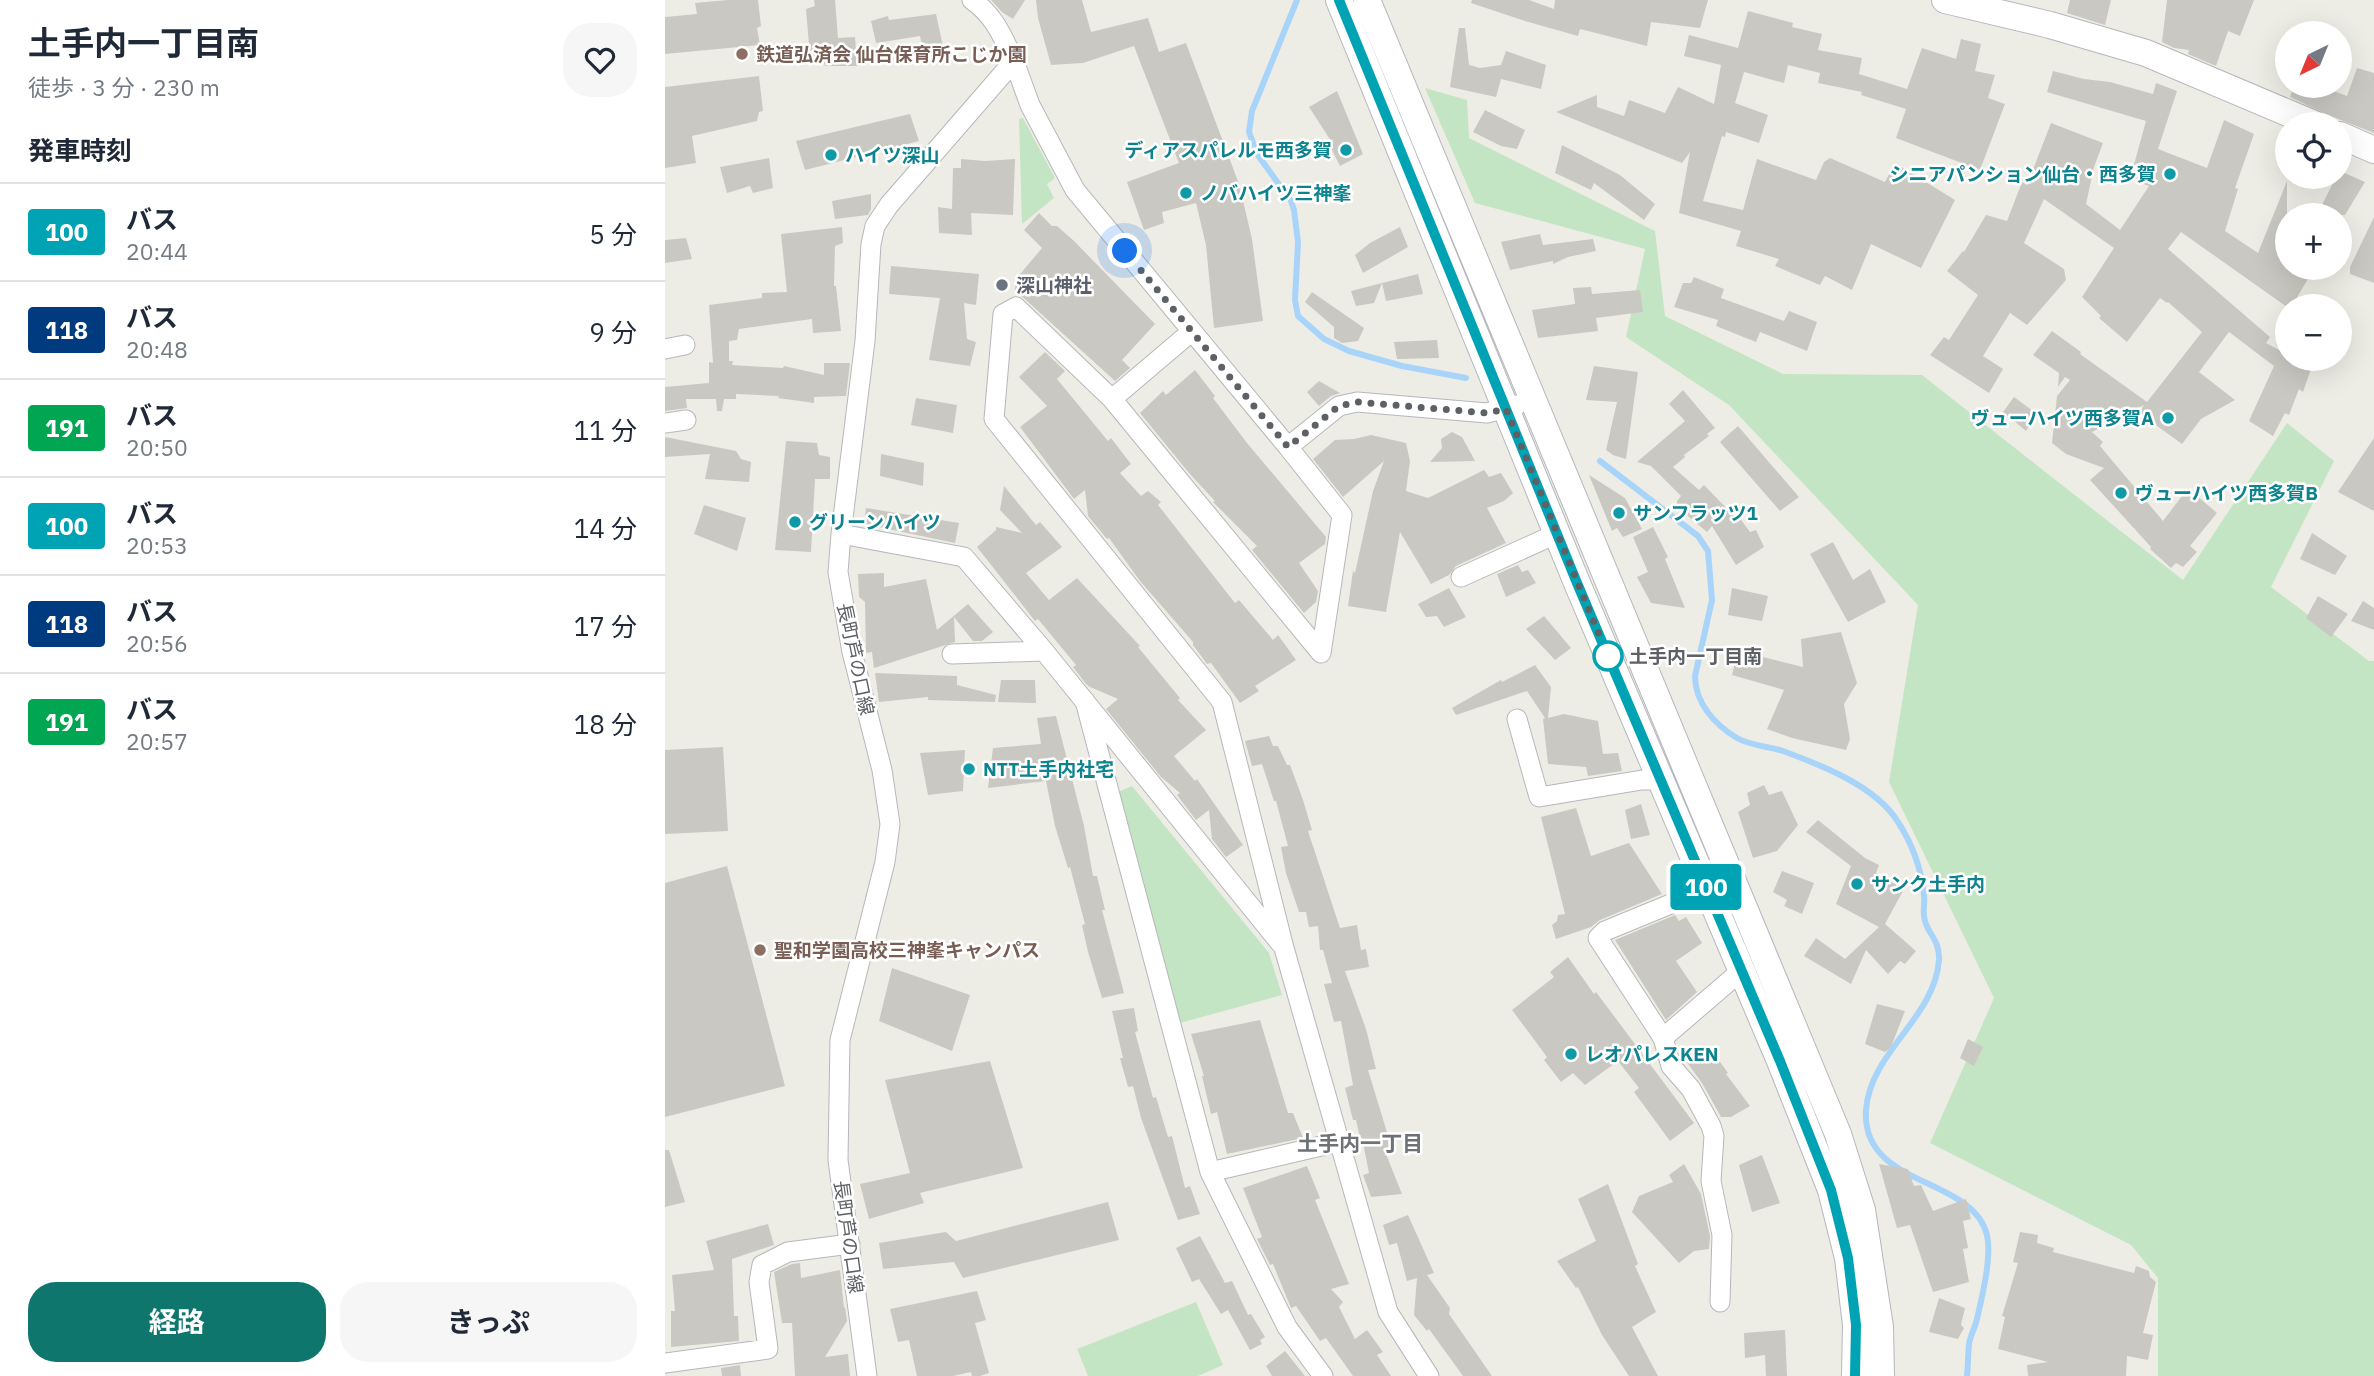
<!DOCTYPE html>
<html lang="ja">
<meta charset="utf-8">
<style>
:root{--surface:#fff;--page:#f6f6f7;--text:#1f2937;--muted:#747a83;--line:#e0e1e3;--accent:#0f766e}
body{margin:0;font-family:"IBM Plex Sans","Noto Sans JP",sans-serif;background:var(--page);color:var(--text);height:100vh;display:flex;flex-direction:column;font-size:26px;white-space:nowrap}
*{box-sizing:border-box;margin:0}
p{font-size:23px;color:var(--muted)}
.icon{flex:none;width:38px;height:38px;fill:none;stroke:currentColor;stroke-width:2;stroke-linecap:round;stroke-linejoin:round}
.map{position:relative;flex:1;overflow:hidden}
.details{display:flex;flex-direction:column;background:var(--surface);width:665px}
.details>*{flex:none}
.badge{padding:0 14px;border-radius:5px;font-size:24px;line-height:46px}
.needle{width:46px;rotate:223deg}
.controls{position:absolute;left:1610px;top:21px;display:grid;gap:14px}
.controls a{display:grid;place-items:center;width:77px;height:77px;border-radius:50%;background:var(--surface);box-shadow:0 7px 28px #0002;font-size:35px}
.you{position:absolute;width:35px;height:35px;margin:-18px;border:5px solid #fff;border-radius:50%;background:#1a73e8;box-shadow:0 0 0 10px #1a73e833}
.map>.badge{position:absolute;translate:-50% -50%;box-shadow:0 0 0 4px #fff}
h2{padding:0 28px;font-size:26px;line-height:63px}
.round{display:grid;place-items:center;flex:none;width:74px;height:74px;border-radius:28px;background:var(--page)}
.summary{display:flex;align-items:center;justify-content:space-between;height:119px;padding:0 28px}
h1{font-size:33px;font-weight:700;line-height:52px}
.primary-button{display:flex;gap:14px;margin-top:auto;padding:14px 28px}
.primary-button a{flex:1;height:80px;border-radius:28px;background:var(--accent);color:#fff;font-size:28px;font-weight:700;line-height:80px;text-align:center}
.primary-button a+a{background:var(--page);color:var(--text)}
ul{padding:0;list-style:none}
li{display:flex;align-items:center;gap:21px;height:98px;padding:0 28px;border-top:2px solid var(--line)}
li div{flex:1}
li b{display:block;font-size:26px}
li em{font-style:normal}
li .badge{min-width:77px;font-weight:700;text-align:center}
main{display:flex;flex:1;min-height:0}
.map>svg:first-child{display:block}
.green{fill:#c3e5c4}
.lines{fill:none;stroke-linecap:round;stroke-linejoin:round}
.stream{stroke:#a9d4fa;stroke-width:6}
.building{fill:#cac8c2}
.street-casing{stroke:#b5b7bb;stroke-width:21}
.secondary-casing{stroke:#b4b7bc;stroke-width:28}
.street{stroke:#fff;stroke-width:19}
.secondary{stroke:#fff;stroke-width:26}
.line-casing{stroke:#fff;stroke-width:16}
.line{stroke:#00a3b4;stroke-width:10}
.walk{stroke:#5d6065;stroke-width:7;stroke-dasharray:0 12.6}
.education-dot{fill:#8d6e63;stroke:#fff;stroke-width:2.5}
.culture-dot{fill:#0f9aa8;stroke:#fff;stroke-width:2.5}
.worship-dot{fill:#6b7280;stroke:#fff;stroke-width:2.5}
.stop-dot{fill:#fff;stroke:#00a3b4;stroke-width:3.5}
.labels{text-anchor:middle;stroke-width:5;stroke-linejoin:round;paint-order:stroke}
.education-label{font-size:19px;font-weight:bold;fill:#785e54;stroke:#fff;text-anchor:start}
.culture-label{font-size:19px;font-weight:bold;fill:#0d838f;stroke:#fff;text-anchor:start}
.worship-label{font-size:19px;font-weight:bold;fill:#5b616d;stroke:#fff;text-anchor:start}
.stop-label{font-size:19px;font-weight:bold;fill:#5d6065;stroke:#fff;text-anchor:start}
.street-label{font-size:19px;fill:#5d6065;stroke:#fff}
.neighbourhood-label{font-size:21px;font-weight:bold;fill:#6e7277;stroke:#fff}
</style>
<main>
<section class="details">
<div class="summary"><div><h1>土手内一丁目南</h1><p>徒歩 · 3 分 · 230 m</p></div><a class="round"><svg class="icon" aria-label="heart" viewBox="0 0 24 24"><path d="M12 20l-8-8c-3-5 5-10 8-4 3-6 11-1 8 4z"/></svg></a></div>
<h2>発車時刻</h2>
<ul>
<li><span class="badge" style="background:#00a3b4;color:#fff">100</span><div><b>バス</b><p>20:44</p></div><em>5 分</em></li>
<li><span class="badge" style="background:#003b80;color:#fff">118</span><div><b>バス</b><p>20:48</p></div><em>9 分</em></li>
<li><span class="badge" style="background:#00a651;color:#fff">191</span><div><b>バス</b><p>20:50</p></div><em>11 分</em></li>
<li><span class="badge" style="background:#00a3b4;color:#fff">100</span><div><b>バス</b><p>20:53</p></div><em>14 分</em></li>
<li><span class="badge" style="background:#003b80;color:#fff">118</span><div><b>バス</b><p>20:56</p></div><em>17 分</em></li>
<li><span class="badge" style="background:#00a651;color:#fff">191</span><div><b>バス</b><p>20:57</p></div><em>18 分</em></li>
</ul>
<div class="primary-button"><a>経路</a><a>きっぷ</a></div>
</section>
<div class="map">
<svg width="1709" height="1376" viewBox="0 0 1709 1376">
<rect width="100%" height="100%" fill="#eeede5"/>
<path class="green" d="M760,88L802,100L804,138L990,231L1000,316L1118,374L1257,375L1518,580L1622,423L1669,461L1606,587L1704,661H1709V1376H1493V1278L1466,1245L1265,1143L1329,998L1224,782L1253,605L1064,405L961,337L980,249L810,203Z
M358,118L390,178L382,184L389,198L357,224L354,119Z
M467,786L604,953L617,995L515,1023L453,792Z
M531,1302L558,1365L533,1376H423L412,1349Z"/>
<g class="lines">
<path class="stream" d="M632,0L587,111L584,132L592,154L626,201L629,210L633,242L630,300L633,316L659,339L684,351L737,366L801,378
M935,461L1033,536L1043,551L1047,600L1030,676C1030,703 1050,725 1072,738C1086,746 1103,746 1118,751C1156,765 1211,786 1233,822C1248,845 1256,867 1259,895C1260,902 1258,909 1259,916C1260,932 1275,938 1274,960C1270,1018 1205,1052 1201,1110C1196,1188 1308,1176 1322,1235C1327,1257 1317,1297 1312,1319C1310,1328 1305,1336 1304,1344C1303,1355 1303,1366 1302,1376"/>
</g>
<path class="building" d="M63,0H93L96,26L92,28L95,45L0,54V17L32,14L30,3Z
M149,0H170L173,38L190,37L192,66H160L157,56L145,57L141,9L150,6Z
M326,0H360L348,19L337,12Z
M371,0H417L426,32L483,18L494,52L521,43L574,184L587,239L598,321L549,328L541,245L531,203L497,212L499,223L479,230L462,182L514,163L469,46L418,63L386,65L373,18Z
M807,0H864L889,9L890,0H1043L1035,28L986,22L982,46L915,29L913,36L860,21L806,3Z
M1405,0H1446L1440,25L1402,13Z
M1502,0H1589L1575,36L1563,31L1551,66L1523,54L1524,50L1509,48L1497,42Z
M1083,11L1128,23L1127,27L1157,34L1153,50L1197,58L1194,74L1242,89L1257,48L1291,59L1296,39L1316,44L1310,71L1330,75L1323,98L1340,104L1315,170L1231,138L1241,109L1196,95L1197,92L1153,83L1155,73L1123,65L1119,83L1079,72L1070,103L1103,115L1094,143L1061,132L1060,137L1057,136L1038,201L1078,210L1092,159L1151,180L1159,162L1165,158L1220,182L1230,163L1290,200L1256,268L1206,244L1187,290L1160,276L1155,285L1110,266L1114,259L1071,246L1076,231L1014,213L1025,152L1017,163L891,112L932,95V107L959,116L964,100L1000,113L1013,87L1049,104L1056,65L1019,56L1024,35L1073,48Z
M271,14L279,51L259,56L255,36L211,43L206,21L223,16L224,20Z
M794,28H800L804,65L815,68L836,65L841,51L881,65L876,89L836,79L831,97L785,87Z
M1692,68L1709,73V133L1661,114L1625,97L1629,86H1655L1682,96Z
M1388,71L1419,79L1445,82L1488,94L1491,83L1512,91L1493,149L1542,168L1559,120L1589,134L1570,188L1573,189L1560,231L1593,253L1622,181V268L1644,277L1627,306L1622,307L1516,232L1503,249L1605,337L1601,343L1622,354V359H1632L1647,366L1638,392L1634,389L1624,415L1620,413L1608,436L1584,421L1609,366L1564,332L1534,372L1570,400L1536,419L1517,444L1474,413L1479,405L1427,432L1438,442L1435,446L1498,521L1523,488L1552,513L1525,546L1532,552L1518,567L1511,563L1506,568L1485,549L1486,547L1425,480L1439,468L1401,454L1387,443L1392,396L1405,380L1400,377L1393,387L1394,373L1368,355L1387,331L1416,352L1415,354L1482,402L1537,332L1503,302L1502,303L1495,298L1462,342L1434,318L1436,316L1417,297L1449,248L1379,199L1359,243L1399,269L1401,280L1362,325L1345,313L1318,356L1338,369L1324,393L1265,355L1279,337L1284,340L1313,295L1282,271L1298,251L1299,252L1321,215L1342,221L1357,182L1362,185L1386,123L1438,143L1429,167L1421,204L1455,230L1484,186L1465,179L1481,121L1382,92Z
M94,76L98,111L94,112L92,121L27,136L31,163L0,168V87Z
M672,91L698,154L675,166L665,146L668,144L644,107Z
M820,110L860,130L852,149L836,146L808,132Z
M245,114L254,141L140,170L131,141Z
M897,145L955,175L990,204L979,220L929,183L926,190L890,173Z
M104,158L108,188L88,193L85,186L62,193L55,167Z
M296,159L320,161L350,159L348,215L306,213L307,235L274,233L273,207L287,209L288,168H296Z
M1675,171L1700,182L1680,215H1652L1671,177H1675Z
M206,194V209L203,215L170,219L167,201Z
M374,213L387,226H392L409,241L490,324L457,360L465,368L450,381L350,290L351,279L377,248L359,230Z
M1709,217V283L1685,274V267Z
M177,227L178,243L170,246L169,286H171L176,331L148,333L147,319L74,329L72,340L64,341V361H68L67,365L118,368L119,366L159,375V363H185L181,396L149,397V403L113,398L114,396L71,394V399H59L57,411H52L51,399H21L22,408L0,411V387L44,383V362L48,363L44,305L97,298V293L122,292L116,234Z
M735,227L743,247L698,273L690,255L705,243Z
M875,234L878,245L928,239L931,251L903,257L888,264V261L845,270L836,242Z
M21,238L27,259L0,263V240Z
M226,266L314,274L311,305L299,303L302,339L311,342L305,366L264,360L275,298L224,294Z
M753,274L758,294L721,301L717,283Z
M1029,277L1059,289L1056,298L1119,321L1124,311L1152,322L1142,351L1095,332L1091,342L1051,326L1053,320L1009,307L1018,283H1026Z
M717,283L709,303L691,306L686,291Z
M926,287L927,294L975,290L978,312L931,318L933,331L873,338L867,310L910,304L908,288Z
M647,292L699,328L693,341L677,343L669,338V327L640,302Z
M772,340L774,358L732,359L729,342Z
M380,352L400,371L392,379L443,441L446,438L466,464L455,473L476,496L483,491L496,502L493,505L570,603L574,600L608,640L613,635L631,660L590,686L594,691L575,703L546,663L542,664L528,645V642L475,581L444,538L442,539L423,516L420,490L409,499L355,427L382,406L354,377Z
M929,366L973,372L961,459L948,455L941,450L952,402L921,400Z
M530,370L550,396L548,398L582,443L661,537L660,544L634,563L653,591L651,602L639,613L587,550L592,546L548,502L550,501L524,473L475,413L498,391L501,395Z
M654,381L675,393L666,396L654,406L642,392Z
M1018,390L1050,428L1042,434L1044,436L1019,455L1020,457L1008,467L1034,490L1039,485L1072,519L1074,517L1085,532L1091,530L1099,547L1071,565L1047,526L1042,532L1012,507V501L1016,496L986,466L972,462L1020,421L1004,404Z
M1349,397L1372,414L1361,431L1338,412Z
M251,398L292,405L288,433L246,425Z
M1073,426L1134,497L1115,511L1055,442Z
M787,432L797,437L810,461L765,462L777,448L776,439Z
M706,435L741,443L745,461L741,491L763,498L819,470L824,477L836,473L848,493L839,501L822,508L841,543L791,566L784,575L766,584L735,532L721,612L683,606L688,571L690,573L708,491L719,461L678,497L648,459L670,440L689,439Z
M0,437L71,451L76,459L86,462L84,482L40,479L45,454L0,457Z
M1709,438V511L1673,492Z
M121,441L152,443L154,455L165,457V479H150L146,552L110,550Z
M216,454L259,463L258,486L215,476Z
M924,475L960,498L977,529L958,537L952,528L947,531Z
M339,486L371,525L375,522L397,547L361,573L384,600L412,578L475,646L473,647L515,698L513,700L541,730L509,756L530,781L532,779L578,845L561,857L547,839L544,810L531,820L512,795L515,793L496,777L441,709L453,699L425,687L421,684L408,667L411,665L373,619L370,621L312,547L331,530V527L357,533L335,510Z
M39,505L81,518L72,551L29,534Z
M201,508L294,523L290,543L199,524Z
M988,527L1003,557L1000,559L1020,608L986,603L972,577L983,572L968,537Z
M1647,533L1682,556L1670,575L1635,559Z
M1168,542L1188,580L1205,569L1221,602L1183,622L1145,554Z
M853,565L857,572L863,570L871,583L841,597L832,574Z
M219,573V587L261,579L272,630L303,604L328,632L317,641H308L289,617L290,642L209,668L207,652L201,653L200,602L194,597L193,574Z
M784,588L801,617L779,627L772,616L761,617L753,604Z
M1067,588L1103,596L1097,621L1063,615Z
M1653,596L1683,614L1666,637L1641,618Z
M1698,601L1709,608V630L1686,621Z
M879,616L906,648L890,660L861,629Z
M1176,632L1192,683L1179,704L1185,739L1181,750L1127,738L1102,729L1119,690L1067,675L1073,651L1138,667L1136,639Z
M870,665L886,687L883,718L899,714L933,721L938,754L953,753L957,771L923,776L921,767L883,764L878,719L880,718L862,691L791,715L787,708L836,680L837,682Z
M210,673L292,676V685L331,695L330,702L263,700V697L214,702Z
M336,680H370L371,703L333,702Z
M391,716L419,826L428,876H432L440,910H437L459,993L437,998L423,952L417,925L420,924L405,867L403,868L390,826L381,781L323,788L328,748L376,744L372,718Z
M604,736L608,746H613L622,765H625L638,800L647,830L643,831L675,928L692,925L696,950L701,949L704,967L680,971L701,1029L711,1069L703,1070L728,1152L721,1154L737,1194L706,1197L698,1175L704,1173L697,1138H695L691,1120H688L680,1088L688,1085L676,1021L669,1022L659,984L667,983L658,950H655L653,926L644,927L641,912H634L621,873L616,847L623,846L611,801H609L597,764L587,766L580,741Z
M58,747L63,831L0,834V750Z
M300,750L298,791L263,795L255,753Z
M1099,785L1104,795L1117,791L1133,825L1112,851L1088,858L1073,812L1085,805L1082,793Z
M976,804L985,835L966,839L960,810Z
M911,808L926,856L964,843L997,894L935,920L926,927L891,939L887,925L892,921L893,915L900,914L876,817Z
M1153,820L1200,858L1214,865L1211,873L1239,889L1220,924L1251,951L1240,964L1235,961L1223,974L1201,950L1186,984L1139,956L1151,938L1180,959L1214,927L1171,904L1186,866L1141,832Z
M62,866L120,1086L0,1117V883Z
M1117,871L1149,883L1137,914L1119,906L1122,900L1108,892Z
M1010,915L1014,921L1021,917L1037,943L1011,961L1032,992L1001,1020L950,940Z
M903,957L929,994L931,992L1029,1123L1005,1141L969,1092L974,1088L953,1061L920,1085L908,1073L896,1082L879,1060L882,1057L847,1010L889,977L885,972Z
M227,968L305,995L287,1051L214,1021Z
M1212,1004L1240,1011L1226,1047L1220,1052L1200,1044Z
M469,1008L473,1031L470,1032L488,1098L491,1097L503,1137L507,1136L520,1188L525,1186L535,1214L513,1220L476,1118L468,1086L463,1087L455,1058H458L447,1011Z
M595,1020L623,1113H628L638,1138L562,1154L552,1112L546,1114L537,1076H539L526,1034Z
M1303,1039L1318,1047L1309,1066L1295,1058Z
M1043,1045L1063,1073L1061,1074L1085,1106L1066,1117H1056L1037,1083L1021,1061Z
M325,1061L358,1168L255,1193L259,1203L204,1219L195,1184L245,1173L220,1080Z
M0,1150H4L20,1202L0,1207Z
M1097,1155L1115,1203L1087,1212L1074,1165Z
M1019,1164L1036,1194L1045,1236L1044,1249L1029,1251L1014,1263L967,1212L974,1196L1008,1182L1004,1175Z
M1214,1164L1243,1169L1249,1186L1256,1185L1268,1211L1301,1199L1306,1219L1298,1221L1303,1248L1298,1249L1304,1282L1268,1292L1245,1225L1232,1228Z
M642,1166L655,1198L650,1200L684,1284L666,1289L678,1302L674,1307L690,1339L702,1330L718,1352L712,1355L726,1376H688L661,1338L655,1341L631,1306L626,1308L608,1264L605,1265L592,1239L597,1237L578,1188Z
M943,1184L973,1264L970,1266L991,1312L967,1327L993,1376H964L937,1335L913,1287L911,1288L892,1261L931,1241L913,1199Z
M443,1202L454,1240L298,1278L289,1262L218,1269L214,1243L281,1232L291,1241Z
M743,1215L769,1273L762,1275L785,1308L784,1314L827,1376H798L764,1329L762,1331L749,1315L752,1278L742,1281L732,1243L724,1245L718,1225Z
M103,1224L109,1245L67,1259L69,1316H73L74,1341L6,1347V1311H10L7,1275L49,1270L41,1241Z
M1355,1232L1373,1235L1372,1243L1389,1248L1388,1252L1469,1273L1471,1266L1484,1271L1485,1277L1491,1282L1478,1333L1488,1335L1483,1360L1462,1356L1461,1376H1363L1362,1365L1383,1362L1333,1349L1340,1317L1337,1316L1353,1263L1348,1262Z
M535,1236L560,1283L567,1281L583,1315L586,1314L600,1337L595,1340L597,1344L585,1350L563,1310L556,1314L534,1279L527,1282L511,1248Z
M135,1263L136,1278L175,1270L179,1308L180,1307L182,1321L160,1357L183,1354L185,1376H130L127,1323H117L109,1272L127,1264Z
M312,1291L321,1320L310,1323L324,1373L315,1376H307L306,1372L288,1376H252L244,1340L233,1342L225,1309Z
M1274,1298L1300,1308L1296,1325L1299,1328L1293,1339L1264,1332Z
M1120,1330L1122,1376H1101L1100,1355L1080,1358L1079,1333Z
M620,1351L640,1376H607L601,1366Z
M75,1365L76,1376H57L56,1368Z"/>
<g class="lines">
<g class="street-casing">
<path id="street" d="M349,61L365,105L410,190L623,447L674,406L692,402L822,413L852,405
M0,349L20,345
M447,399L526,332
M0,423L21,420
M623,447L677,515L656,653L447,399L351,307L338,314L329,419L557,702L619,948L723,1312L764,1376
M176,534L299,557L379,651L616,944
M796,577L893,533
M287,654L379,651
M420,701L545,1172L622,1327L658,1376
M852,719L874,797L977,780H996
M998,1038L933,938L940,931L1042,889
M545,1172L673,1142
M1055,1302L1057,1235L1046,1181L1049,1136L1046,1126L1026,1089L1006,1066L998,1038L1076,971
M0,1363L103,1349L94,1282L97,1265L123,1252L185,1244
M202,1376L173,1160L175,1040L220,862L225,824L217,770L187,652L173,572L176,534L200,341L206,244L210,226L224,205L349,61C338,37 329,15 307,0"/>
</g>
<g class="secondary-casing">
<path id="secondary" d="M674,0L912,583L1115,1061L1166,1190L1183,1258L1191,1325L1190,1376
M702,0L1173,1134L1197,1210L1215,1327L1216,1376
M1280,0L1385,25L1481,53L1649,124
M1675,135L1709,150"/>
</g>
<use href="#street" class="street"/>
<use href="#secondary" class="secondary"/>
</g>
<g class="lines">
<g class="line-casing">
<path id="line" d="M674,0L912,583L1115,1061L1166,1190L1183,1258L1191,1325L1190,1376"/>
</g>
<use href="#line" class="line"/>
<path class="walk" d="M460,251L623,447L674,406L692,402L822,413L841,409L943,656"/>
</g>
<g class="education-dot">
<circle cx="77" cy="54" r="7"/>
<circle cx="95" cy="950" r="7"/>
</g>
<g class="culture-dot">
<circle cx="681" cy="150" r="7"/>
<circle cx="166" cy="155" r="7"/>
<circle cx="1505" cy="174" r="7"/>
<circle cx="521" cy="193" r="7"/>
<circle cx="1503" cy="418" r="7"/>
<circle cx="1456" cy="493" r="7"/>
<circle cx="954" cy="513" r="7"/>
<circle cx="130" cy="522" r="7"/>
<circle cx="304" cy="769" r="7"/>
<circle cx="1192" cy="884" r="7"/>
<circle cx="906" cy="1054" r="7"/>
</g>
<circle class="worship-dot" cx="337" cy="285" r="7"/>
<circle class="stop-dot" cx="943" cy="656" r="14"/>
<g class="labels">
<g class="education-label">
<text x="91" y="61">鉄道弘済会 仙台保育所こじか園</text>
<text x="109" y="957">聖和学園高校三神峯キャンパス</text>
</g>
<g class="culture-label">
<text x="667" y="157" text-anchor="end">ディアスパレルモ西多賀</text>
<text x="180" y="162">ハイツ深山</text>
<text x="1491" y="181" text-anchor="end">シニアパンション仙台・西多賀</text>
<text x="535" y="200">ノバハイツ三神峯</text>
<text x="1489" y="425" text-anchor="end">ヴューハイツ西多賀A</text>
<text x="1470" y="500">ヴューハイツ西多賀B</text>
<text x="968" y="520">サンフラッツ1</text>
<text x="144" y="529">グリーンハイツ</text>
<text x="318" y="776">NTT土手内社宅</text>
<text x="1206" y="891">サンク土手内</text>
<text x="920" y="1061">レオパレスKEN</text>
</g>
<g class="worship-label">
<text x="351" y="292">深山神社</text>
</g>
<g class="stop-label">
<text x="964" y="663">土手内一丁目南</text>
</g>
<g class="street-label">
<text transform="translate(191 659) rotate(78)" y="7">長町芦の口線</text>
<text transform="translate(184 1237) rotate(82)" y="7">長町芦の口線</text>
</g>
<g class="neighbourhood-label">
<text x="695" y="1151">土手内一丁目</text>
</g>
</g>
</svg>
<div class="controls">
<a><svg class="needle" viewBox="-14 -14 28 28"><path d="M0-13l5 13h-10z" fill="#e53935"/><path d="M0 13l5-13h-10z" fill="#747a83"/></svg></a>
<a><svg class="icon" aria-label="locate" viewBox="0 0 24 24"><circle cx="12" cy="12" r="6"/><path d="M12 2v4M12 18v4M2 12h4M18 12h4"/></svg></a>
<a>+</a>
<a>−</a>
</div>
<div class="you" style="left:460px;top:251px"></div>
<b class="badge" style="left:1041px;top:887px;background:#00a3b4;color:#fff">100</b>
</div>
</main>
